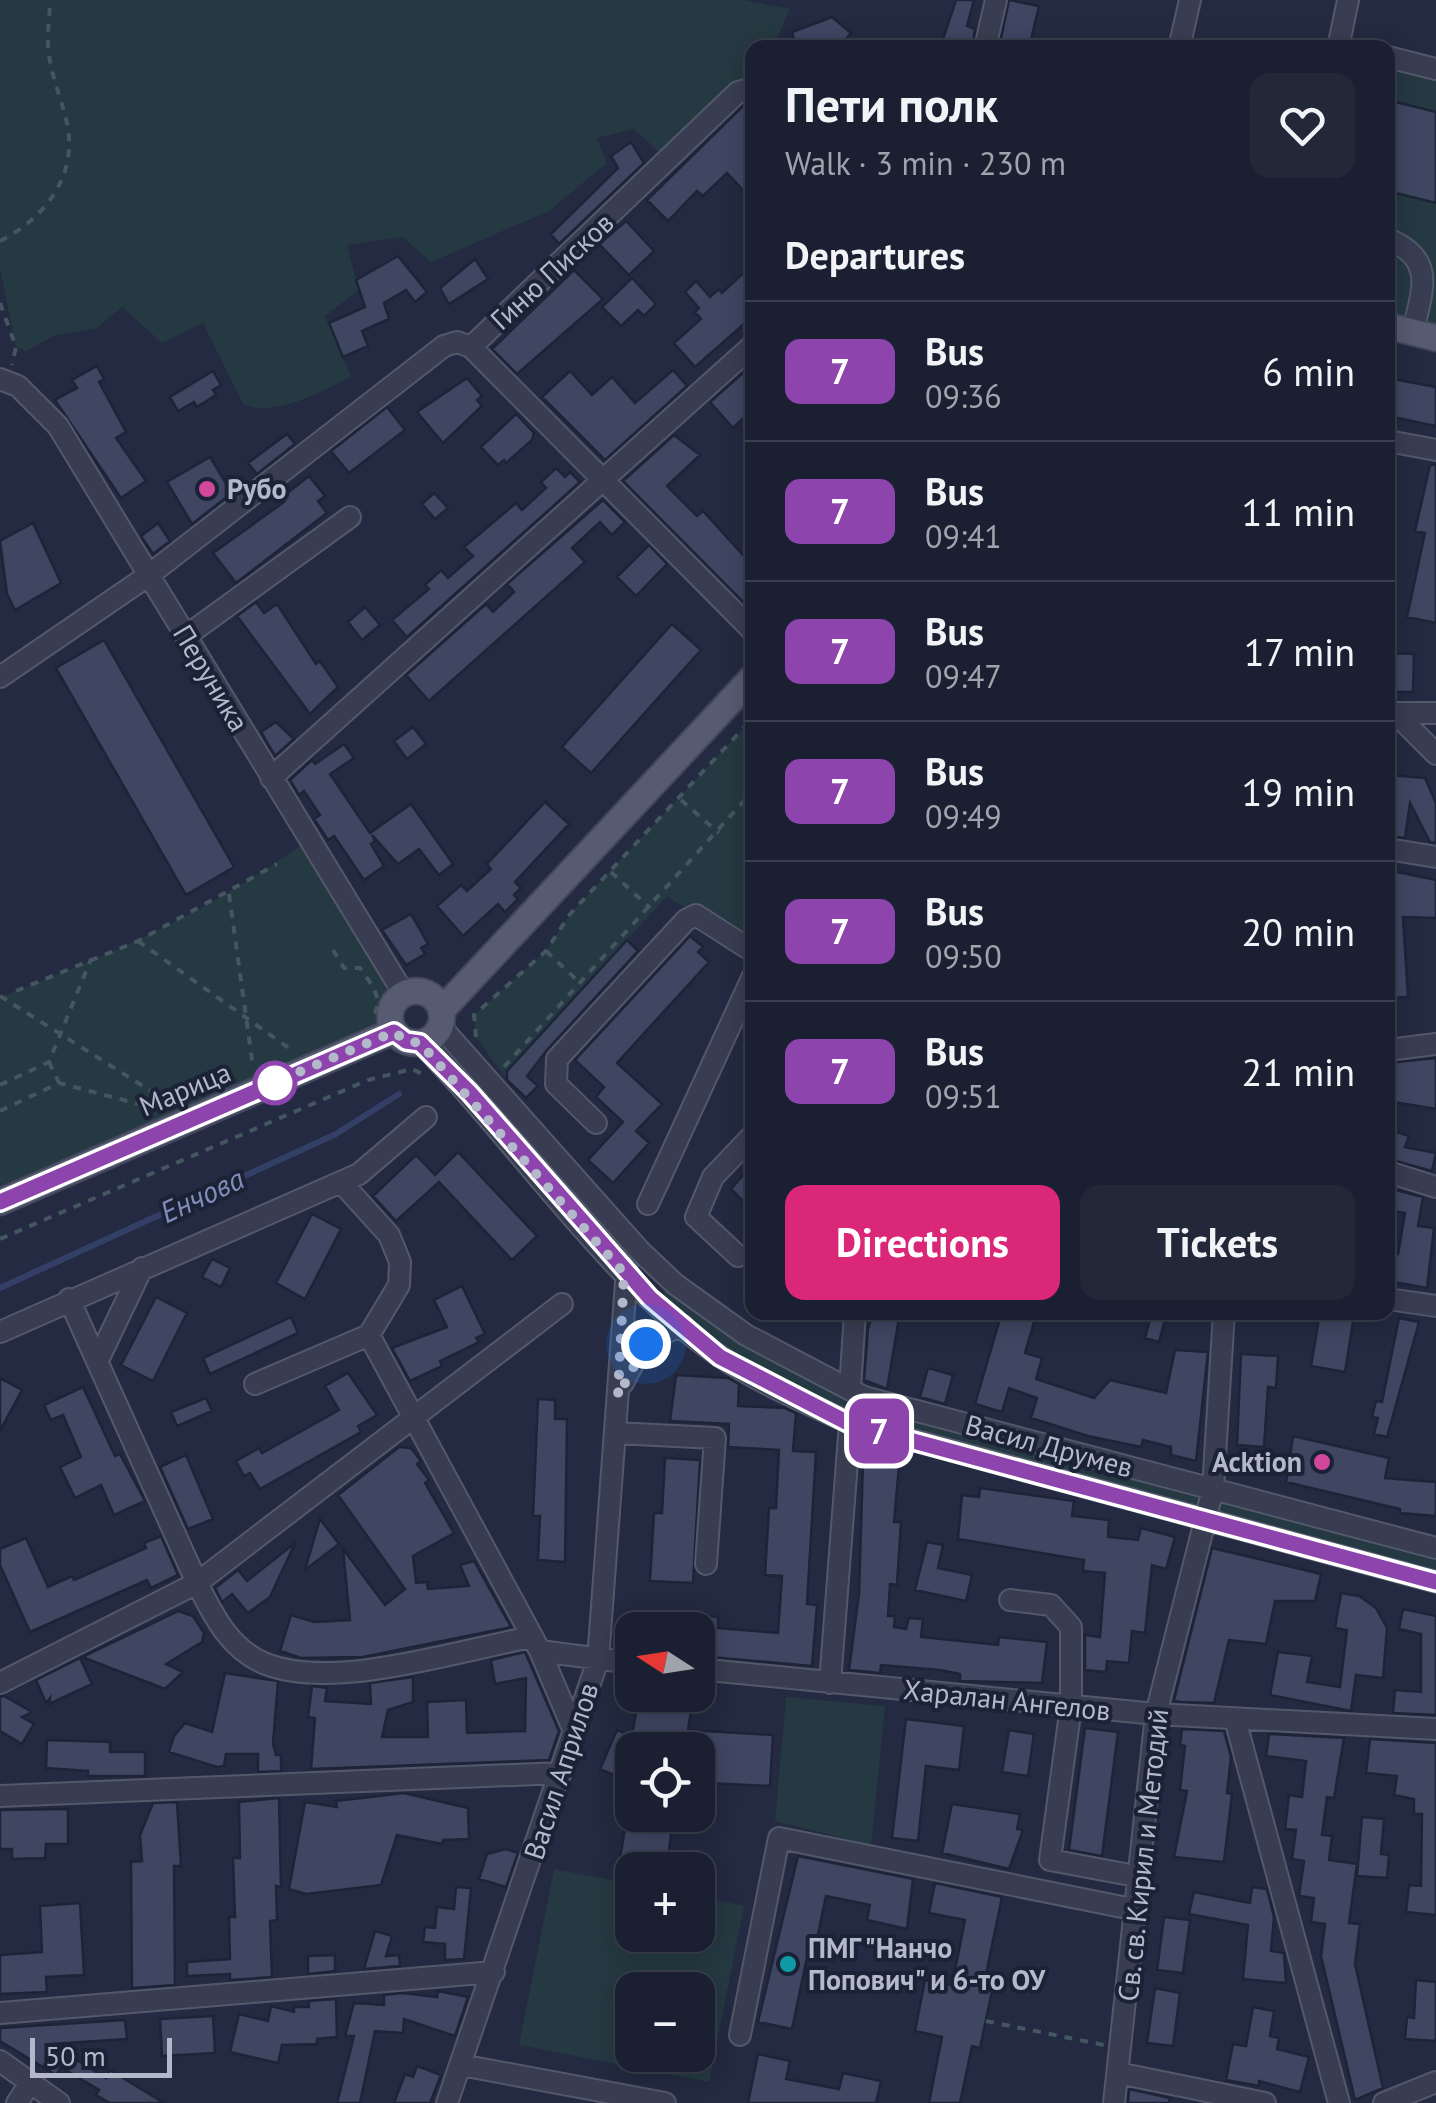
<!DOCTYPE html>
<meta charset="utf-8">
<style>
:root{--surface:#1a2031;--page:#232839;--text:#f1f3f6;--muted:#9fa3ab;--line:#383e4d;--accent:#db2777}
body{margin:0;font-family:"PT Sans",sans-serif;background:var(--page);color:var(--text);height:100vh;display:flex;flex-direction:column;font-size:38px;white-space:nowrap}
*{box-sizing:border-box;margin:0}
p{font-size:32px;color:var(--muted)}
.icon{flex:none;width:55px;height:55px;fill:none;stroke:currentColor;stroke-width:2;stroke-linecap:round;stroke-linejoin:round}
.map{position:relative;flex:1;overflow:hidden}
.sheet{position:absolute;left:745px;top:40px;width:650px;height:1280px;display:flex;flex-direction:column;background:var(--surface);border-radius:20px;box-shadow:0 5px 25px #0003,0 0 0 2px var(--line)}
.sheet>*{flex:none}
.badge{padding:0 20px;border-radius:15px;font-size:35px;line-height:65px}
.needle{width:65px;rotate:282deg}
.controls{position:absolute;left:615px;top:1612px;display:grid;gap:20px}
.controls a{display:grid;place-items:center;width:100px;height:100px;border-radius:20px;background:var(--surface);box-shadow:0 5px 25px #0003,0 0 0 2px var(--line);font-size:50px}
.scale{position:absolute;left:30px;bottom:25px;width:142px;box-sizing:border-box;padding-left:10px;border:5px solid #b4b8cb;border-top:0;font-size:28px;line-height:35px;white-space:nowrap;color:#b4b8cb;-webkit-text-stroke:8px #1c2236;paint-order:stroke}
.you{position:absolute;width:50px;height:50px;margin:-25px;border:8px solid #fff;border-radius:50%;background:#1a73e8;box-shadow:0 0 0 15px #1a73e833}
.map>.badge{position:absolute;translate:-50% -50%;box-shadow:0 0 0 5px #fff}
h2{padding:0 40px;font-size:38px;line-height:90px}
.round{display:grid;place-items:center;flex:none;width:105px;height:105px;border-radius:20px;background:var(--page)}
.headline{display:flex;align-items:center;justify-content:space-between;height:170px;padding:0 40px}
h1{font-size:48px;font-weight:600;line-height:75px}
.action{display:flex;gap:20px;margin-top:auto;padding:20px 40px}
.action a{flex:1;height:115px;border-radius:20px;background:var(--accent);color:#fff;font-size:40px;font-weight:600;line-height:115px;text-align:center}
.action a+a{background:var(--page);color:var(--text)}
ul{padding:0;list-style:none}
li{display:flex;align-items:center;gap:30px;height:140px;padding:0 40px;border-top:2px solid var(--line)}
li div{flex:1}
li b{display:block;font-size:38px}
li em{font-style:normal}
li .badge{min-width:110px;font-weight:700;text-align:center}
.map>svg:first-child{display:block}
.green{fill:#253942;fill-rule:evenodd}
.lines{fill:none;stroke-linecap:round;stroke-linejoin:round}
.stream{stroke:#343f67;stroke-width:6}
.building{fill:#3f4662;stroke:#1e2438;stroke-width:2.5}
.minor-casing{stroke:#53586b;stroke-width:24}
.major-casing{stroke:#41465a;stroke-width:29}
.path{stroke:#44565f;stroke-width:4;stroke-dasharray:8 8;stroke-linecap:butt}
.minor{stroke:#383d51;stroke-width:20}
.major{stroke:#565b71;stroke-width:25}
.line-casing{stroke:#fff;stroke-width:22}
.line{stroke:#8e44ad;stroke-width:15}
.walk{stroke:#b4b8cb;stroke-width:10;stroke-dasharray:0 18}
.hotel-dot{fill:#d1479c;stroke:#1c2236;stroke-width:4}
.stop-dot{fill:#fff;stroke:#8e44ad;stroke-width:5}
.culture-dot{fill:#0f9aa8;stroke:#1c2236;stroke-width:4}
.labels{text-anchor:middle;stroke-width:8;stroke-linejoin:round;paint-order:stroke}
.street-label{font-size:28px;fill:#b4b8cb;stroke:#1c2236}
.poi-label{font-size:28px;font-weight:bold;fill:#b4b8cb;stroke:#1c2236;text-anchor:start}
.water-label{font-size:30px;font-style:italic;fill:#818db9;stroke:#1c2236}
</style>
<div class="map">
<svg width="1436" height="2103" viewBox="0 0 1436 2103">
<rect width="100%" height="100%" fill="#232a41"/>
<path class="green" d="M0,0H743L790,9L773,47L752,48V88L669,161L634,129L597,138L607,163L549,211L431,262L402,237L347,245L359,290L325,316L351,376C325,392 271,418 243,404L203,323L162,343L122,307L97,328L54,336L26,351L16,347L0,268Z
M1388,57L1436,69V338L1388,326Z
M752,719V951L667,896L507,1071V1080L476,1037L474,1015L546,951L570,914Z
M309,839L404,994L391,1011L394,1031L0,1197V997C109,956 215,909 309,839Z
M666,1291L864,1397L1436,1548V1582L850,1423L683,1326L663,1294Z
M786,1697L885,1706L871,1845L775,1821Z
M554,1869L632,1884V1935H698V1896L744,1906L709,2082L519,2045ZM632,1990H698V2055H632Z"/>
<g class="lines">
<path class="stream" d="M0,1288L336,1134L399,1094"/>
</g>
<path class="building" d="M956,0H974L967,26L975,29L972,48H940Z
M1009,0L1039,6L1029,48H999Z
M832,17L851,33L845,40L820,48H796L792,32Z
M1396,102L1436,112V203L1388,191V137Z
M751,104L752,141L745,149L752,157V184L744,191L727,173L703,196L697,191L668,221L647,200L744,105Z
M631,142L644,163L559,244L551,234L618,168L611,156Z
M626,221L654,251L629,275L599,244Z
M398,256L427,292L415,302L406,290L384,303L389,319L362,331L368,346L343,357L329,323L365,307L356,280Z
M475,259L488,279L449,304L440,288Z
M752,265V317L695,367L674,343L701,319L695,312L699,308L685,292L696,281L710,297L719,289L722,293Z
M574,270L603,299L517,374L492,349Z
M632,278L656,304L644,316L638,310L621,326L602,307Z
M752,365V410L733,428L710,402Z
M97,366L104,379L99,382L126,432L116,438L146,481L121,498L55,400L77,388L72,380Z
M673,370L687,386L605,460L542,397L570,371L592,395L612,377L635,403Z
M213,371L221,385L213,390L216,395L197,407L194,402L178,411L170,397Z
M467,378L482,396L477,400L482,406L443,443L417,412Z
M1388,378L1436,387V426L1388,416Z
M387,407L405,430L349,473L331,451Z
M516,414L534,433L532,440L506,463L504,460L498,465L481,447Z
M287,434L295,444L257,474L248,463Z
M674,435L700,455L667,486L697,516L703,511L752,565V611L623,481Z
M210,457L232,493L192,524L167,482Z
M1430,465H1436V623L1407,617L1425,533L1415,531Z
M556,468L565,477L570,472L580,482L407,637L392,620L429,589L425,585L441,570L448,578L473,556L464,547L516,503L522,510L546,488L541,482Z
M309,476L325,496L318,501L327,513L236,583L213,553L284,502L281,498Z
M434,493L448,508L435,519L422,504Z
M603,500L625,522L612,535L600,522L572,548L585,562L429,701L406,675L486,604L493,612L514,592L507,584Z
M33,523L61,583L15,610L7,594L0,541Z
M158,523L170,541L153,554L141,536Z
M649,545L667,564L636,596L617,577Z
M256,602L264,613L277,604L316,664L320,661L338,687L310,714L237,616Z
M365,607L380,625L362,640L348,622Z
M672,624L701,650L591,773L562,747Z
M104,640L234,867L186,895L56,668Z
M1388,653L1414,654L1413,692H1388Z
M276,722L294,739L275,756L261,732Z
M413,727L426,744L407,759L394,741Z
M344,744L354,758L330,774L370,833L411,804L453,864L439,875L419,849L398,864L372,835L375,841L371,844L384,866L364,880L334,836L328,840L314,819L320,815L304,791L299,795L290,780L312,760L315,764Z
M1388,775L1425,778L1436,803V843L1430,842L1410,803L1405,838L1388,836Z
M545,802L569,824L515,882L521,888L514,895L518,899L505,912L498,904L463,936L437,906L461,885L467,891L491,869L487,864Z
M1392,871L1436,880V918L1403,917L1408,997L1388,998V897Z
M411,914L428,944L421,948L425,954L406,965L382,930Z
M690,936L703,947L698,952L709,962L617,1063L662,1104L636,1131L649,1143L613,1183L588,1160L623,1122L596,1097L604,1087L575,1060Z
M627,940L638,951L547,1050L527,1076L538,1086L526,1098L507,1080V1071Z
M1436,1058V1109L1388,1101V1063Z
M1388,1129L1409,1136L1405,1147L1436,1153L1432,1171L1388,1159Z
M458,1152L537,1236L512,1260L439,1182L396,1221L373,1196L416,1155L435,1175Z
M752,1165V1190L743,1201L731,1189Z
M1388,1188L1423,1197L1418,1226L1434,1228L1427,1288L1388,1281V1252L1398,1254L1405,1213L1388,1210Z
M312,1214L341,1229L305,1299L276,1283Z
M212,1259L230,1268L221,1287L202,1277Z
M462,1286L485,1334L476,1338L479,1342L440,1361L442,1366L410,1381L392,1348L447,1327L434,1300Z
M156,1297L187,1313L153,1381L121,1365Z
M874,1312H900L887,1389L864,1380L868,1328Z
M1002,1312H1037L1025,1353L1042,1358L1036,1379L1094,1398L1110,1380L1166,1393L1175,1350L1208,1352L1196,1461L1171,1455V1447L1143,1440L1141,1447L1088,1436L1031,1418L1037,1398L1009,1388L1002,1412L975,1404Z
M1152,1312H1167L1159,1342L1145,1338Z
M1320,1312L1354,1316L1345,1372L1311,1366Z
M291,1317L298,1333L210,1374L203,1358Z
M1399,1318L1419,1322L1387,1437L1374,1434L1378,1418L1372,1417L1376,1401L1382,1402Z
M1241,1354L1278,1356L1276,1388L1268,1387L1264,1447L1237,1445Z
M928,1368L953,1375L945,1404L920,1397Z
M348,1373L377,1415L358,1426L361,1432L260,1489L250,1473L244,1476L236,1461L259,1448L262,1453L339,1410L325,1386Z
M676,1375L728,1378L739,1384L738,1406L785,1408L796,1413L793,1451L816,1452L807,1604L817,1605L812,1666L698,1656V1630H650L652,1611L718,1617V1628L778,1633L782,1576L765,1575L769,1508H776L779,1450L728,1447L729,1424L670,1421Z
M0,1378L22,1390L0,1431Z
M83,1387L115,1456L120,1454L145,1501L114,1515L101,1485L75,1498L60,1467L81,1457L63,1415L51,1420L44,1405Z
M206,1398L212,1411L177,1426L171,1412Z
M538,1399L555,1400V1419H567L565,1562L538,1560L540,1516H533Z
M1293,1436L1389,1458L1385,1478L1436,1482V1516L1400,1513V1509L1286,1482Z
M399,1447L411,1448L421,1461L417,1464L429,1480L425,1483L454,1533L413,1556L416,1583L427,1582L428,1589L469,1586L460,1565L474,1561L511,1627L363,1657L301,1658L280,1651L291,1615L314,1622L350,1620L343,1549L385,1605L405,1589L338,1495Z
M885,1453L900,1454L894,1522H901L897,1585L890,1584L888,1616H895L894,1627L906,1629L909,1618L923,1619L921,1637L998,1645L999,1637L1047,1642L1042,1683L960,1681V1674L940,1670L881,1665L880,1673L849,1670L859,1594L863,1463L884,1465Z
M186,1455L213,1519L188,1529L160,1467Z
M665,1458L700,1460L693,1583L650,1581L654,1513H662Z
M980,1488L1074,1501L1072,1516L1109,1520L1108,1537L1138,1540L1141,1528L1175,1537L1166,1569L1152,1565L1145,1633L1132,1631L1129,1663L1107,1661L1106,1672L1085,1670V1635L1100,1637L1105,1573L1083,1571L1084,1560L958,1539L962,1495L979,1497Z
M320,1519L339,1544L305,1570Z
M161,1536L178,1575L151,1588L147,1580L30,1632L0,1565V1549L26,1538L48,1587L72,1576L74,1580L146,1548L144,1543Z
M927,1542L943,1545L938,1568L972,1575L966,1601L915,1590Z
M295,1543L270,1597L248,1613L232,1594L222,1602L215,1588L238,1570L247,1581Z
M1212,1548L1321,1574L1315,1601H1275L1266,1644L1229,1640L1214,1703L1180,1702L1174,1700Z
M1341,1593L1359,1596L1376,1608L1387,1628L1383,1678L1356,1675L1351,1711L1270,1695L1278,1652L1312,1656L1307,1682L1340,1687L1347,1630L1335,1628Z
M1403,1609L1436,1616V1715L1393,1713L1395,1690L1421,1692V1634L1399,1629Z
M178,1611L193,1616L204,1633L202,1642L166,1664L183,1672L165,1689L82,1657Z
M525,1652L559,1731L549,1760L311,1769L315,1718L308,1717L312,1686L327,1688L325,1701L371,1704L370,1683L413,1677V1702L388,1710L382,1737H428L427,1702L466,1700L467,1733L525,1731L526,1678L495,1684L491,1660Z
M80,1658L92,1684L49,1704L50,1698L46,1703L36,1680Z
M225,1673L278,1681L273,1744L276,1755H281V1771L258,1772V1754H226L224,1766L217,1767L169,1752L174,1736L185,1723L212,1732Z
M639,1695L693,1700L688,1730L773,1735L770,1786L707,1783L709,1750H630L618,1777L600,1769L617,1730L632,1736Z
M4,1696L32,1712L22,1717L34,1724L22,1744L0,1731V1697Z
M906,1719L964,1726L959,1770L926,1766L918,1841L892,1838Z
M1085,1728L1118,1732L1102,1856L1069,1850Z
M1182,1729L1224,1731L1231,1757L1227,1793L1232,1794L1224,1862L1174,1857L1187,1791L1180,1790L1185,1746L1180,1745Z
M1009,1730L1034,1734L1028,1776L1002,1772Z
M1269,1734L1344,1738L1334,1798L1327,1797L1322,1835L1332,1836L1329,1860L1357,1864L1349,1923L1360,1924L1355,1964L1383,2088L1355,2100L1321,1956L1325,1924L1311,1922L1314,1898L1299,1896L1304,1861L1292,1859L1296,1830L1285,1829L1289,1795L1302,1797L1306,1761L1266,1756Z
M1370,1739L1436,1743V1915L1406,1912L1409,1885L1421,1886L1422,1814H1414V1799L1394,1795L1397,1776L1366,1773Z
M47,1740L110,1742V1752H145V1776H88V1771L46,1768Z
M404,1793L468,1808L469,1839L443,1840L442,1844L397,1835L381,1885L306,1894L289,1889L305,1802L337,1807L336,1801Z
M279,1798L281,1887L276,1886L277,1920L270,1921L272,1977L230,1980V1974L187,1976V1962L230,1959L229,1917H235L233,1858H240L239,1802Z
M177,1802L181,1866H174L175,1985L132,1988L131,1862L142,1861L140,1835L153,1803Z
M952,1804L1020,1814L1017,1829L1023,1830L1009,1869L942,1853Z
M68,1809V1844H46L45,1858L12,1859V1849H0V1810Z
M643,1815H674L666,1870H632V1884L616,1882L626,1822L641,1825Z
M1362,1817L1384,1819L1381,1854L1389,1855L1387,1878L1357,1876Z
M506,1849L518,1853L506,1887L479,1879L487,1854Z
M798,1856L913,1879L907,1929L867,1920L870,1905L826,1896L815,1949L809,1948L792,2029L758,2022Z
M935,1883L1002,1897L983,1989L992,1991L980,2048L972,2046L960,2103H929L942,2037L915,2031L925,1980L952,1985L965,1920L929,1913Z
M456,1887L471,1888L464,1959L445,1960V1944L423,1942L425,1927L435,1928L437,1907L454,1909Z
M1252,1887L1267,1889L1274,1917L1271,1951L1284,1953L1286,1983L1243,1979L1248,1925L1189,1914L1194,1892L1250,1903Z
M80,1903L84,1975L46,1977L47,1992L0,1994V1955L42,1952L40,1906Z
M1164,1917L1190,1920L1183,1973L1157,1970Z
M375,1931L392,1936L386,1956L399,1955L400,1966L364,1969Z
M335,1955V1971L308,1974V1956Z
M1416,1980L1436,1982V2041L1405,2039L1407,2017L1414,2018Z
M1155,1988L1180,1993L1173,2046L1147,2043Z
M438,1991L468,1997L455,2036L404,2019L403,2033L375,2031L360,2103H337L354,2036H345L354,2003L384,2005V1995L402,1993L437,1997Z
M336,1999L337,2037L317,2039V2044L282,2045L278,2063L230,2052L239,2014L268,2021L271,2006L294,2012V2007H309V2001Z
M1253,2007L1274,2011L1270,2036L1279,2038L1277,2049L1309,2057L1300,2092L1259,2081V2086L1226,2080L1233,2044L1246,2046Z
M213,2016L215,2053L162,2056L160,2019Z
M125,2020L127,2039L51,2044L106,2078L110,2070L164,2103H110L96,2095L99,2090L61,2067L56,2075L0,2041V2028Z
M758,2054L790,2061L786,2079L839,2089L843,2073L881,2081L876,2103H748Z
M417,2066L441,2075L430,2103H394L405,2074L413,2077Z
M1129,2089L1170,2098L1169,2103H1128Z"/>
<g class="lines">
<g class="minor-casing">
<path id="minor" d="M985,48L996,0
M1179,48L1190,0
M1338,48L1348,0
M1388,57L1436,69
M1388,239C1436,259 1423,289 1412,334
M471,347L752,630
M0,379L18,386L58,426L404,994
M1388,441L1436,450
M186,636L350,517
M0,677L149,575L444,346L457,342L471,347L738,92L752,88
M1388,713H1395L1436,754
M1395,713H1436
M271,778L752,346
M1388,849L1436,857
M440,1026L640,1251L675,1284L746,1335L864,1397L1436,1548
M421,1043C516,1140 610,1283 721,1357C761,1384 807,1403 850,1423L1436,1582
M1388,1050L1436,1044
M596,1123L556,1084L557,1059L686,920L696,915L752,951
M1388,1172L1436,1187
M648,1204L752,978
M738,1256L696,1217L713,1177L752,1136
M69,1299L197,1583C213,1615 230,1650 266,1664C335,1691 460,1650 532,1637
M1388,1299L1436,1306
M0,1332L359,1174L426,1117
M369,1335L540,1651L632,1663
M98,1360L142,1268
M623,1383C637,1353 650,1335 683,1326
M255,1384L369,1335L399,1285L400,1262L389,1235L341,1182
M850,1389L855,1312
M615,1433L715,1438L706,1564
M1010,1600L1051,1605L1071,1627V1706L1050,1860L1141,1877
M540,1651L574,1731
M698,1669L1156,1714L1436,1729
M0,1683L197,1583L562,1304
M830,1683L850,1423
M1235,1719L1339,2103
M0,1796L561,1773
M0,2013L494,1972
M740,2035L779,1838L1137,1910
M0,2061L59,2103
M461,2065L665,2103
M1118,2073L1265,2103
M17,2103L30,2083
M447,2103L598,1660L627,1269
M1114,2103L1156,1714L1213,1489L1224,1312
M1384,2103L1436,2082"/>
</g>
<g class="major-casing">
<path id="major" d="M1388,326L1436,338
M390 1017a26 26 0 1 1 52 0a26 26 0 1 1-52 0Z
M441,1011L752,678
M0,1202L394,1031"/>
</g>
<path class="path" d="M0,241C39,221 72,185 69,137C67,110 52,82 49,54C46,37 50,17 50,0
M0,303L16,347L12,365
M681,800L719,833
M611,872L650,908
M229,894L253,1067
M138,941L293,1051
M333,950L344,968H360C370,983 385,998 373,1016
M546,951L579,982
M16,991L138,941L277,864
M0,996L170,1103
M476,1037L474,1015L546,951L570,914L752,719
M49,1062L59,1083
M504,1067L752,792
M0,1085L49,1062L91,959
M0,1111L59,1083L158,1109
M0,1239L368,1080L412,1069L424,1075
M986,2021L1104,2045"/>
<use href="#minor" class="minor"/>
<use href="#major" class="major"/>
</g>
<g class="lines">
<g class="line-casing">
<path id="line" d="M0,1202L394,1032L406,1041L420,1043L469,1092L650,1298L720,1357L850,1424L1436,1582"/>
</g>
<use href="#line" class="line"/>
<path class="walk" d="M275,1083L271,1084L394,1032L406,1041L420,1043L624,1273L618,1396L646,1344"/>
</g>
<g class="hotel-dot">
<circle cx="207" cy="489" r="10"/>
<circle cx="1322" cy="1462" r="10"/>
</g>
<circle class="stop-dot" cx="275" cy="1083" r="20"/>
<circle class="culture-dot" cx="788" cy="1964" r="10"/>
<g class="labels">
<g class="street-label">
<text transform="translate(552 271) rotate(-43)" y="10">Гиню Писков</text>
<text transform="translate(211 678) rotate(59)" y="10">Перуника</text>
<text transform="translate(185 1089) rotate(-23)" y="10">Марица</text>
<text transform="translate(1049 1446) rotate(15)" y="10">Васил Друмев</text>
<text transform="translate(1007 1700) rotate(6)" y="10">Харалан Ангелов</text>
<text transform="translate(561 1771) rotate(-72)" y="10">Васил Априлов</text>
<text transform="translate(1143 1855) rotate(-84)" y="10">Св. св. Кирил и Методий</text>
</g>
<g class="poi-label">
<text x="227" y="499">Рубо</text>
<text x="1302" y="1472" text-anchor="end">Acktion</text>
<text x="808" y="1958">ПМГ "Нанчо<tspan x="808" dy="32">Попович" и 6-то ОУ</tspan></text>
</g>
<g class="water-label">
<text transform="translate(202 1196) rotate(-25)" y="10">Енчова</text>
</g>
</g>
</svg>
<div class="controls">
<a><svg class="needle" viewBox="-14 -14 28 28"><path d="M0-13l5 13h-10z" fill="#e53935"/><path d="M0 13l5-13h-10z" fill="#9fa3ab"/></svg></a>
<a><svg class="icon" aria-label="locate" viewBox="0 0 24 24"><circle cx="12" cy="12" r="6"/><path d="M12 2v4M12 18v4M2 12h4M18 12h4"/></svg></a>
<a>+</a>
<a>−</a>
</div>
<div class="scale">50 m</div>
<div class="you" style="left:646px;top:1344px"></div>
<b class="badge" style="left:879px;top:1431px;background:#8e44ad;color:#fff">7</b>
<section class="sheet">
<div class="headline"><div><h1>Пети полк</h1><p>Walk · 3 min · 230 m</p></div><a class="round"><svg class="icon" aria-label="heart" viewBox="0 0 24 24"><path d="M12 20l-8-8c-3-5 5-10 8-4 3-6 11-1 8 4z"/></svg></a></div>
<h2>Departures</h2>
<ul>
<li><span class="badge" style="background:#8e44ad;color:#fff">7</span><div><b>Bus</b><p>09:36</p></div><em>6 min</em></li>
<li><span class="badge" style="background:#8e44ad;color:#fff">7</span><div><b>Bus</b><p>09:41</p></div><em>11 min</em></li>
<li><span class="badge" style="background:#8e44ad;color:#fff">7</span><div><b>Bus</b><p>09:47</p></div><em>17 min</em></li>
<li><span class="badge" style="background:#8e44ad;color:#fff">7</span><div><b>Bus</b><p>09:49</p></div><em>19 min</em></li>
<li><span class="badge" style="background:#8e44ad;color:#fff">7</span><div><b>Bus</b><p>09:50</p></div><em>20 min</em></li>
<li><span class="badge" style="background:#8e44ad;color:#fff">7</span><div><b>Bus</b><p>09:51</p></div><em>21 min</em></li>
</ul>
<div class="action"><a>Directions</a><a>Tickets</a></div>
</section>
</div>
